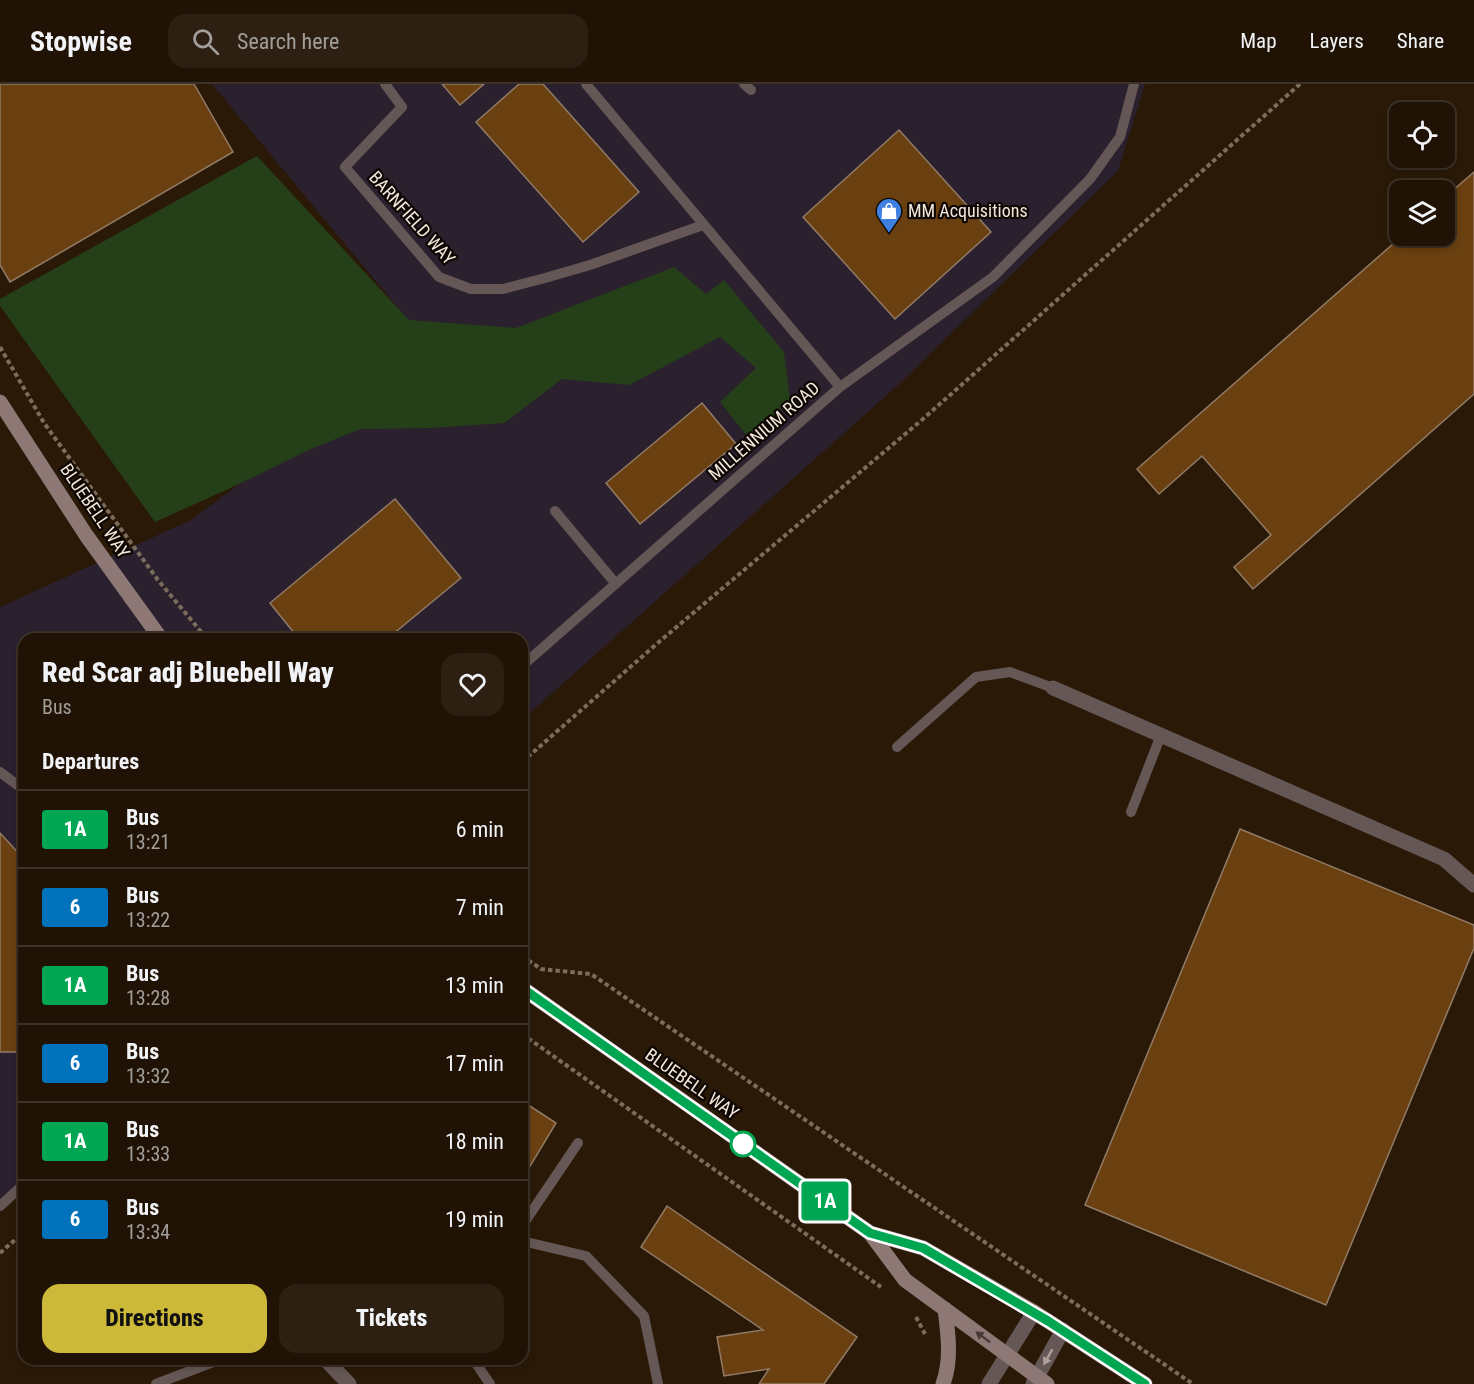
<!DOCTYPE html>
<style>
:root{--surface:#201305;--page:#2d2013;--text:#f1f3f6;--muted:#a29e9a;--line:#3d3227;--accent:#ccb939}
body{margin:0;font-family:"Roboto Condensed",sans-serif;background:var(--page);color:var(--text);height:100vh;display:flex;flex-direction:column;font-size:22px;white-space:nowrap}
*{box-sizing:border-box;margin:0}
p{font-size:20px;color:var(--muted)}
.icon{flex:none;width:33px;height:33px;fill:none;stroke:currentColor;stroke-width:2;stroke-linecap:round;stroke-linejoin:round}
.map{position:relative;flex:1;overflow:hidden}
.side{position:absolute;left:18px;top:549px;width:510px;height:732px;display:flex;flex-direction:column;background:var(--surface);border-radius:18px;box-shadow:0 3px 9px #0003,0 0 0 2px var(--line)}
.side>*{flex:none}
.badge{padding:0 12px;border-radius:4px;font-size:21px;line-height:39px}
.fabs{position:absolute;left:1389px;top:18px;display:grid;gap:12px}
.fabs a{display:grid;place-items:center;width:66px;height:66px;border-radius:12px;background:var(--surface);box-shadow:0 3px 9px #0003,0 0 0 2px var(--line);font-size:30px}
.map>.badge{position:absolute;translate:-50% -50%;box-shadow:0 0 0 3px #fff}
h2{padding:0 24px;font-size:22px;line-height:54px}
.round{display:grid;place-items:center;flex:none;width:63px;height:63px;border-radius:18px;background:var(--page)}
.headline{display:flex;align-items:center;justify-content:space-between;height:102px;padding:0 24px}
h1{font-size:28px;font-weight:800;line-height:45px}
.primary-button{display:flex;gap:12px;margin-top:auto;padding:12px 24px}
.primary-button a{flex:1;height:69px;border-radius:18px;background:var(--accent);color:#111;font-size:24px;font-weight:800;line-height:69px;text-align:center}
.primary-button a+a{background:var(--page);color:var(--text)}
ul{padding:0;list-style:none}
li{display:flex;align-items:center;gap:18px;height:78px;padding:0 24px;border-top:2px solid var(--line)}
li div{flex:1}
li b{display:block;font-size:22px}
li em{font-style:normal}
li .badge{min-width:66px;font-weight:700;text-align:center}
header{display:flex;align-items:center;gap:36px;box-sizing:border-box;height:84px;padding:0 30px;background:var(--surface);border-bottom:2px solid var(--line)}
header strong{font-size:28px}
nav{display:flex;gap:33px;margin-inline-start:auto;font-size:21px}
.search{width:420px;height:54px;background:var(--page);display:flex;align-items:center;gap:15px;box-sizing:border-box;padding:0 21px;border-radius:18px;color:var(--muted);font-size:22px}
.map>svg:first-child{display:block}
.industrial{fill:#2a202e}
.green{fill:#254018}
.building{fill:#6a4010;stroke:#917b67;stroke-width:1.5}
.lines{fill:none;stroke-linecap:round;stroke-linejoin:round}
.path{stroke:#7b6c5c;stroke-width:4;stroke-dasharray:4.5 3;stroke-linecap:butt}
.service{stroke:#655756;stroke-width:10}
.minor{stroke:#655756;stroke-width:15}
.secondary{stroke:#8e7876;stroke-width:15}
.oneway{fill:#473936}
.oneway2{fill:#ac9f98}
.line-casing{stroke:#fff;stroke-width:14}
.line{stroke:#00a651;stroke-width:9}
.stop-dot{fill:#fff;stroke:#00a651;stroke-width:3}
.labels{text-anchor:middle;stroke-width:4.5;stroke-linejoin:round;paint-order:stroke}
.poi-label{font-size:18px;fill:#f3e7db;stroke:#0d0602;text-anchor:start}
.street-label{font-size:18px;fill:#f3e7db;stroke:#0d0602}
</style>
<header>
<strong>Stopwise</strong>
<div class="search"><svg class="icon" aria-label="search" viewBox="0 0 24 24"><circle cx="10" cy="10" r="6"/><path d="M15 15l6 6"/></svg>Search here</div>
<nav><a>Map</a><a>Layers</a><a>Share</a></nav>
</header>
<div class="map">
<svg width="1474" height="1300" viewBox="0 0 1474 1300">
<rect width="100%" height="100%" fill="#2a1907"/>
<path class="industrial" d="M212,0H1145L1118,87L896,303L522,636V555H24V1098L0,1122V523L191,436L428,260Z"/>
<path class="green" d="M257,72L409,236L516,244L674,183L706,210L724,196L784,268L790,315L751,357L720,318L756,284L720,253L629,301L562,295L504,339L431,344L360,345L311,365L237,401L155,438L0,222V215Z"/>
<path class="building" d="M0,0H194L233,68L10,198L0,181Z
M442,0H484L460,21Z
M519,0H543L639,108L583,158L476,38Z
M899,46L991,148L895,235L803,133Z
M1474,88V310L1253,505L1234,483L1271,451L1202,372L1159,410L1137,385L1402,152H1444V114Z
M702,319L736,360L640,440L606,399Z
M395,415L461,494L387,555H299L270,519Z
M1240,745L1474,841V864L1326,1221L1085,1121Z
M0,749L24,775V968H0Z
M522,1017L556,1039L529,1084L522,1079Z
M667,1122L857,1253L824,1300H759L769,1285L724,1292L717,1253L763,1246L641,1163Z"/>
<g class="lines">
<path class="path" d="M0,263L44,339L158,496L207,555
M522,678L660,557L923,335L1300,0
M522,872L541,885L591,890L1193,1300
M522,950L881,1203
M0,1169L24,1148
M916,1233L925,1250"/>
<path class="service" d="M385,0L402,23L345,83L439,193L471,205H503L545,194L590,181L703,141
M744,0L751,6
M840,303L993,193L1090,95L1120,53L1134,0
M555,427L616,500
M522,582L840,303L586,0
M897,663L976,593L1010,588L1053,604
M0,688L24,706
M1131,728L1161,651
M0,1122L24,1100
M522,1142L578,1059
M522,1157L586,1172L644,1232L658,1300
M473,1275L490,1300
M156,1300L221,1275"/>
<path class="minor" d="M1053,604L1444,775L1474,801
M325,1275L349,1300
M989,1300L1034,1228
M1033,1300L1063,1246"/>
<path class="secondary" d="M0,318L86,451L161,555
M522,904L870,1149L905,1196L1047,1300
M870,1149L923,1164L1034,1228L1145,1300
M943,1300C952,1275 948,1250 945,1225"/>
</g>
<defs><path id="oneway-solid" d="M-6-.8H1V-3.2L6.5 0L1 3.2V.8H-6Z" transform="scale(1.5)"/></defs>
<use class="oneway" href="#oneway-solid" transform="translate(983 1253) rotate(-143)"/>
<use class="oneway2" href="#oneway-solid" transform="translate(1048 1273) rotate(119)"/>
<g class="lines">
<g class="line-casing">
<path id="line" d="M522,904L870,1149L923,1164L1048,1237L1145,1300"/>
</g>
<use href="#line" class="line"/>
</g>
<defs>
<g id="shop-pin" transform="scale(1.35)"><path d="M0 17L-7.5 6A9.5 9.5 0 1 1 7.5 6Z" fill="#3f7fe0" stroke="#0d0602"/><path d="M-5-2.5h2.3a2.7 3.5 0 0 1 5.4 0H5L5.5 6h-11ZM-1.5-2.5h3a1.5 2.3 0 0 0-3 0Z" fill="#fff"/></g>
</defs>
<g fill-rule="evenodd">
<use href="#shop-pin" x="889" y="127"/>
</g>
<circle class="stop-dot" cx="743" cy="1060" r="12"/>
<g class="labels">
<g class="poi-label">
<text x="908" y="133">MM Acquisitions</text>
</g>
<g class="street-label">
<text transform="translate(412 134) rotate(48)" y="6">BARNFIELD WAY</text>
<text transform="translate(764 347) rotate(-41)" y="6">MILLENNIUM ROAD</text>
<text transform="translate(95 427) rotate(56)" y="6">BLUEBELL WAY</text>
<text transform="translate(692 1000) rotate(35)" y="6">BLUEBELL WAY</text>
</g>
</g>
</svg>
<div class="fabs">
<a><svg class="icon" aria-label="locate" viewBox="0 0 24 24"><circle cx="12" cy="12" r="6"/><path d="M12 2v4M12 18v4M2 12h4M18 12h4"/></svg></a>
<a><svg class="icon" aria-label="layers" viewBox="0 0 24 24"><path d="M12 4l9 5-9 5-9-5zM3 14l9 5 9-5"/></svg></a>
</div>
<b class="badge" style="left:825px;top:1117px;background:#00a651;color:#fff">1A</b>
<section class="side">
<div class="headline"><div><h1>Red Scar adj Bluebell Way</h1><p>Bus</p></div><a class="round"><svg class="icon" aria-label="heart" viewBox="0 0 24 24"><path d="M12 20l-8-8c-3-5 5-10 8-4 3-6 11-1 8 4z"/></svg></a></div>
<h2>Departures</h2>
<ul>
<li><span class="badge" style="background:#00a651;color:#fff">1A</span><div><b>Bus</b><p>13:21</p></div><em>6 min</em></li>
<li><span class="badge" style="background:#0072bc;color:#fff">6</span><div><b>Bus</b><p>13:22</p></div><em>7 min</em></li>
<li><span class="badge" style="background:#00a651;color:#fff">1A</span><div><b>Bus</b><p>13:28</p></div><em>13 min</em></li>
<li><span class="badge" style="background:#0072bc;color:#fff">6</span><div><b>Bus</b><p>13:32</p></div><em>17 min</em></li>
<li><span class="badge" style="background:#00a651;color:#fff">1A</span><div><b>Bus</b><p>13:33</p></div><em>18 min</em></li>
<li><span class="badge" style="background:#0072bc;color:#fff">6</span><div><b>Bus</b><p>13:34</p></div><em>19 min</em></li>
</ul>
<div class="primary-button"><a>Directions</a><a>Tickets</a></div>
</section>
</div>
